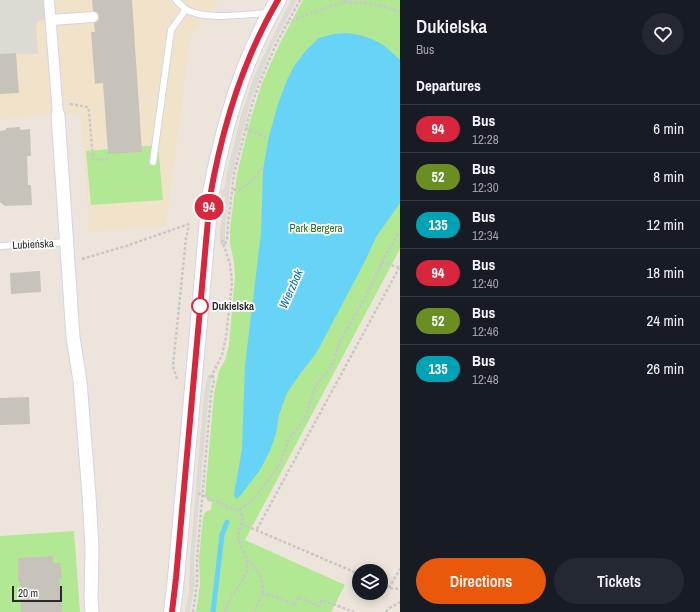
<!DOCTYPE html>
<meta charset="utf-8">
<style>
:root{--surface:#171b24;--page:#242831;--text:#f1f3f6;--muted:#9ea1a6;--line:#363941;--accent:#ea580c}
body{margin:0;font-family:"Archivo Narrow",sans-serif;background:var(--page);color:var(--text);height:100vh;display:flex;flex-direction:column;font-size:15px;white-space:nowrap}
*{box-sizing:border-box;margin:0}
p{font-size:13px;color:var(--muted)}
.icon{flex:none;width:22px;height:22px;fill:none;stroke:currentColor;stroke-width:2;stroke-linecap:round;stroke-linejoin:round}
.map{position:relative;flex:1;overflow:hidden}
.panel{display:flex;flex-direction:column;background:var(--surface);width:300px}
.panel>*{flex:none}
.badge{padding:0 8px;border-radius:13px;font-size:14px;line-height:26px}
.tools{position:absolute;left:352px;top:564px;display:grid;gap:8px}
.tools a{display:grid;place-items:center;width:36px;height:36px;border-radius:50%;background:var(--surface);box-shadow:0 2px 10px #0003;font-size:20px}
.scale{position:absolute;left:12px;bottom:10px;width:50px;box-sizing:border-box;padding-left:4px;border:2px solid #2a2a2a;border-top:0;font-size:11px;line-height:14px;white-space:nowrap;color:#2a2a2a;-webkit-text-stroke:3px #fff;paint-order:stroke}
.map>.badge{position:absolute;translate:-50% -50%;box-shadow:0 0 0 2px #fff}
h2{padding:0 16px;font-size:15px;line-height:36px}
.round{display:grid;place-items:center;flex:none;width:42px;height:42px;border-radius:21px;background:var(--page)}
.overview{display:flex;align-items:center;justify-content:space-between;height:68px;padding:0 16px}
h1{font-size:19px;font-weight:600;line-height:30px}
.button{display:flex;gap:8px;margin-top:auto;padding:8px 16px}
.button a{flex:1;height:46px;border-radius:24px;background:var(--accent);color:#fff;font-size:16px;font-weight:600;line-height:46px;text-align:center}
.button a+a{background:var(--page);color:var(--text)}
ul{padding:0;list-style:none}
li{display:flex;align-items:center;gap:12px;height:48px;padding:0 16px;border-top:1px solid var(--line)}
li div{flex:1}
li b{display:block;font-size:15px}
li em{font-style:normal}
li .badge{min-width:44px;font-weight:700;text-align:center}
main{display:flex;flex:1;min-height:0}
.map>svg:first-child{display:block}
.education{fill:#f0e3ca}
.green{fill:#b2e894}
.plaza{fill:#ddd9d3}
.water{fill:#67d3f7}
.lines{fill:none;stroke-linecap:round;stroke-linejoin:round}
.stream{stroke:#67d3f7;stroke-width:5}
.building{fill:#c8c3ba}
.service-casing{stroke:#d1d5e4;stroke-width:8}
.pedestrian-casing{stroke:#d1d5e4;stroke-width:12}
.minor-casing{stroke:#d1d5e4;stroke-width:15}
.tertiary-casing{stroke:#d1d5e4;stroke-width:18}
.path{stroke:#c8c8c8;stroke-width:2.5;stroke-dasharray:3 2;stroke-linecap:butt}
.service{stroke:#fff;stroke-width:6}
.pedestrian{stroke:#fff;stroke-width:10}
.minor{stroke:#fff;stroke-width:13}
.tertiary{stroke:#fff;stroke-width:16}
.line-casing{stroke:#fff;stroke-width:9}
.line{stroke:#d7263d;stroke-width:6}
.stop-dot{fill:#fff;stroke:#d7263d;stroke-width:2}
.labels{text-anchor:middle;stroke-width:3.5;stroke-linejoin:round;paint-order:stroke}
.park-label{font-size:11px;fill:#296d15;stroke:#fff}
.street-label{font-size:11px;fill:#2a2a2a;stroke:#fff}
.stop-label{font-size:11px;font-weight:bold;fill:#2a2a2a;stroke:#fff;text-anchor:start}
.water-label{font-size:12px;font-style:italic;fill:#0470a4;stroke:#fff}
</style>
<main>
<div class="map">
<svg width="400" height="612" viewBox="0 0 400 612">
<rect width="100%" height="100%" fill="#ede5db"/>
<path class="education" d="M0,0H219L190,38L166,226L89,232L81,113L0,119Z"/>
<path class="green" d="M303,0H400V249L245,540L345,585L331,612H196L200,584L199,559L203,517L205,512L211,510L212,502L208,501L205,496L214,394L219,371L225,360L229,345L235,276L234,262L230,244V229L237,174L250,121L262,83L279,45Z
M158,145L163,200L91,205L86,151Z
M74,531L80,612H0V536Z"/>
<path class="plaza" d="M0,0H43L45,20L39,21L36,25L38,54H0Z
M291,0H297L274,43L251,100L231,180L225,228V244L220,245V228L225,197L221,195V191L225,187L227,172L240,119L253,79L261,61Z
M208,374L212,375L209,394L194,559L195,584L190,612H185L189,592L190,558L204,393Z"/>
<path class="water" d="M346,33C361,35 376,38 388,49C392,52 396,56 400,60V203L376,237L365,261L317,352L300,374L287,393L279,415L276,434L269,453L260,470L240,496L236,499L234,494L242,449L245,365L261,233L263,170L269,136L278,104L287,80L294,66L307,49L319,38L334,34Z"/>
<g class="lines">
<path class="stream" d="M213,612L222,535L227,522"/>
</g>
<path class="building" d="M92,0H132L142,152L108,154L103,83L95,84L91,32H95L94,23L99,20V17L98,13L93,11Z
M16,53L19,93L0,94V54Z
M20,127V130L30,129L31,156H27L28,185H31L32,205L5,206L0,202V131L6,130V128Z
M40,271L41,292L11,294L10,273Z
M29,397L30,424L0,425V398Z
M53,556V563H60L62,578L59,579L62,612H21L20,582H18V558Z"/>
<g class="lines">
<g class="service-casing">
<path id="service" d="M176,0C179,3 182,6 185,9C204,21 247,14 269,13
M153,162L171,30L186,9
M0,246L67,242"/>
</g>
<g class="pedestrian-casing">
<path id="pedestrian" d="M49,0L58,115
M51,20L93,17"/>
</g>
<g class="minor-casing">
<path id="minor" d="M58,115L73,337L80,381L89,495L92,548L91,599L92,612"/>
</g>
<g class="tertiary-casing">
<path id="tertiary" d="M172,612L176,578L210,197C223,128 242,61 278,0"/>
</g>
<path class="path" d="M344,3C364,2 381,4 400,12
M287,23L311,13L349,0
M70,104L88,107L89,112L93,160L108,159
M245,128L268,138
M233,190C247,189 256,176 264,166
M225,244L227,239L228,225L234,174L253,101L260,82L276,44L300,0
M82,259L126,246L189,224
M382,262L400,268
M210,377L212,375L222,355L226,337L232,283L230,264L222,240
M177,379L173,366L186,238L189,225
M198,493L235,510H239L253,500L280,464L289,438L298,428L306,415L316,385L332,366L340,341L366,296L386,254L400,231
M242,524L359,574
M257,529L399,268
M247,560C257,567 265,581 262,594C260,600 256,606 253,612
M381,584L389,588L400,589
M389,588L400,569
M262,593L279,598L295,605L298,597L319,606L322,600L354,612
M193,612L197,584V559L211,394L214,380L212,375
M225,612L229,601L241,583L247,571V559L238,539L239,531L243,517L239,510
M386,612L388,609L400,602"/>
<use href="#service" class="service"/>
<use href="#pedestrian" class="pedestrian"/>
<use href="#minor" class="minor"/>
<use href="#tertiary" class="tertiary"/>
</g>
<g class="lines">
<g class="line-casing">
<path id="line" d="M172,612L176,578L210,197C222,128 242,61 278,0"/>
</g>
<use href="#line" class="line"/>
</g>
<circle class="stop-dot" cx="200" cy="306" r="8"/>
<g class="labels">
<g class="park-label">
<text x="316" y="232">Park Bergera</text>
</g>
<g class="street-label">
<text transform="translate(33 244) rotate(-3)" y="4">Lubieńska</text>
</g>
<g class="stop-label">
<text x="212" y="310">Dukielska</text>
</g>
<g class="water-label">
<text transform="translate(291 289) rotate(-66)" y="4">Wierzbak</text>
</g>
</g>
</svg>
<div class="tools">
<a><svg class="icon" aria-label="layers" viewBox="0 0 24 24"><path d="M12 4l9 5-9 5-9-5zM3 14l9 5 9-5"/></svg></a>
</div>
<div class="scale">20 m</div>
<b class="badge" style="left:209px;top:207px;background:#d7263d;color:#fff">94</b>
</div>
<section class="panel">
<div class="overview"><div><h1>Dukielska</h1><p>Bus</p></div><a class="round"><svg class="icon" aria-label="heart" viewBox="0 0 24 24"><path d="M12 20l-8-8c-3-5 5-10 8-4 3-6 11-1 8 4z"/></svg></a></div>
<h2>Departures</h2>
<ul>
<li><span class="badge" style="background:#d7263d;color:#fff">94</span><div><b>Bus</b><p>12:28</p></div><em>6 min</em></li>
<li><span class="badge" style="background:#6b8e23;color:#fff">52</span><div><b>Bus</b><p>12:30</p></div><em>8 min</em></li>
<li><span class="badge" style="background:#00a3b4;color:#fff">135</span><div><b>Bus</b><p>12:34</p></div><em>12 min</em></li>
<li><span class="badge" style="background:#d7263d;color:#fff">94</span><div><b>Bus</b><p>12:40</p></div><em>18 min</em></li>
<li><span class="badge" style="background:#6b8e23;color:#fff">52</span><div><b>Bus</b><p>12:46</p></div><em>24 min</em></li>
<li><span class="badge" style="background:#00a3b4;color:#fff">135</span><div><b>Bus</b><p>12:48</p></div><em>26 min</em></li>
</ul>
<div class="button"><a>Directions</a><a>Tickets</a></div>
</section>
</main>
